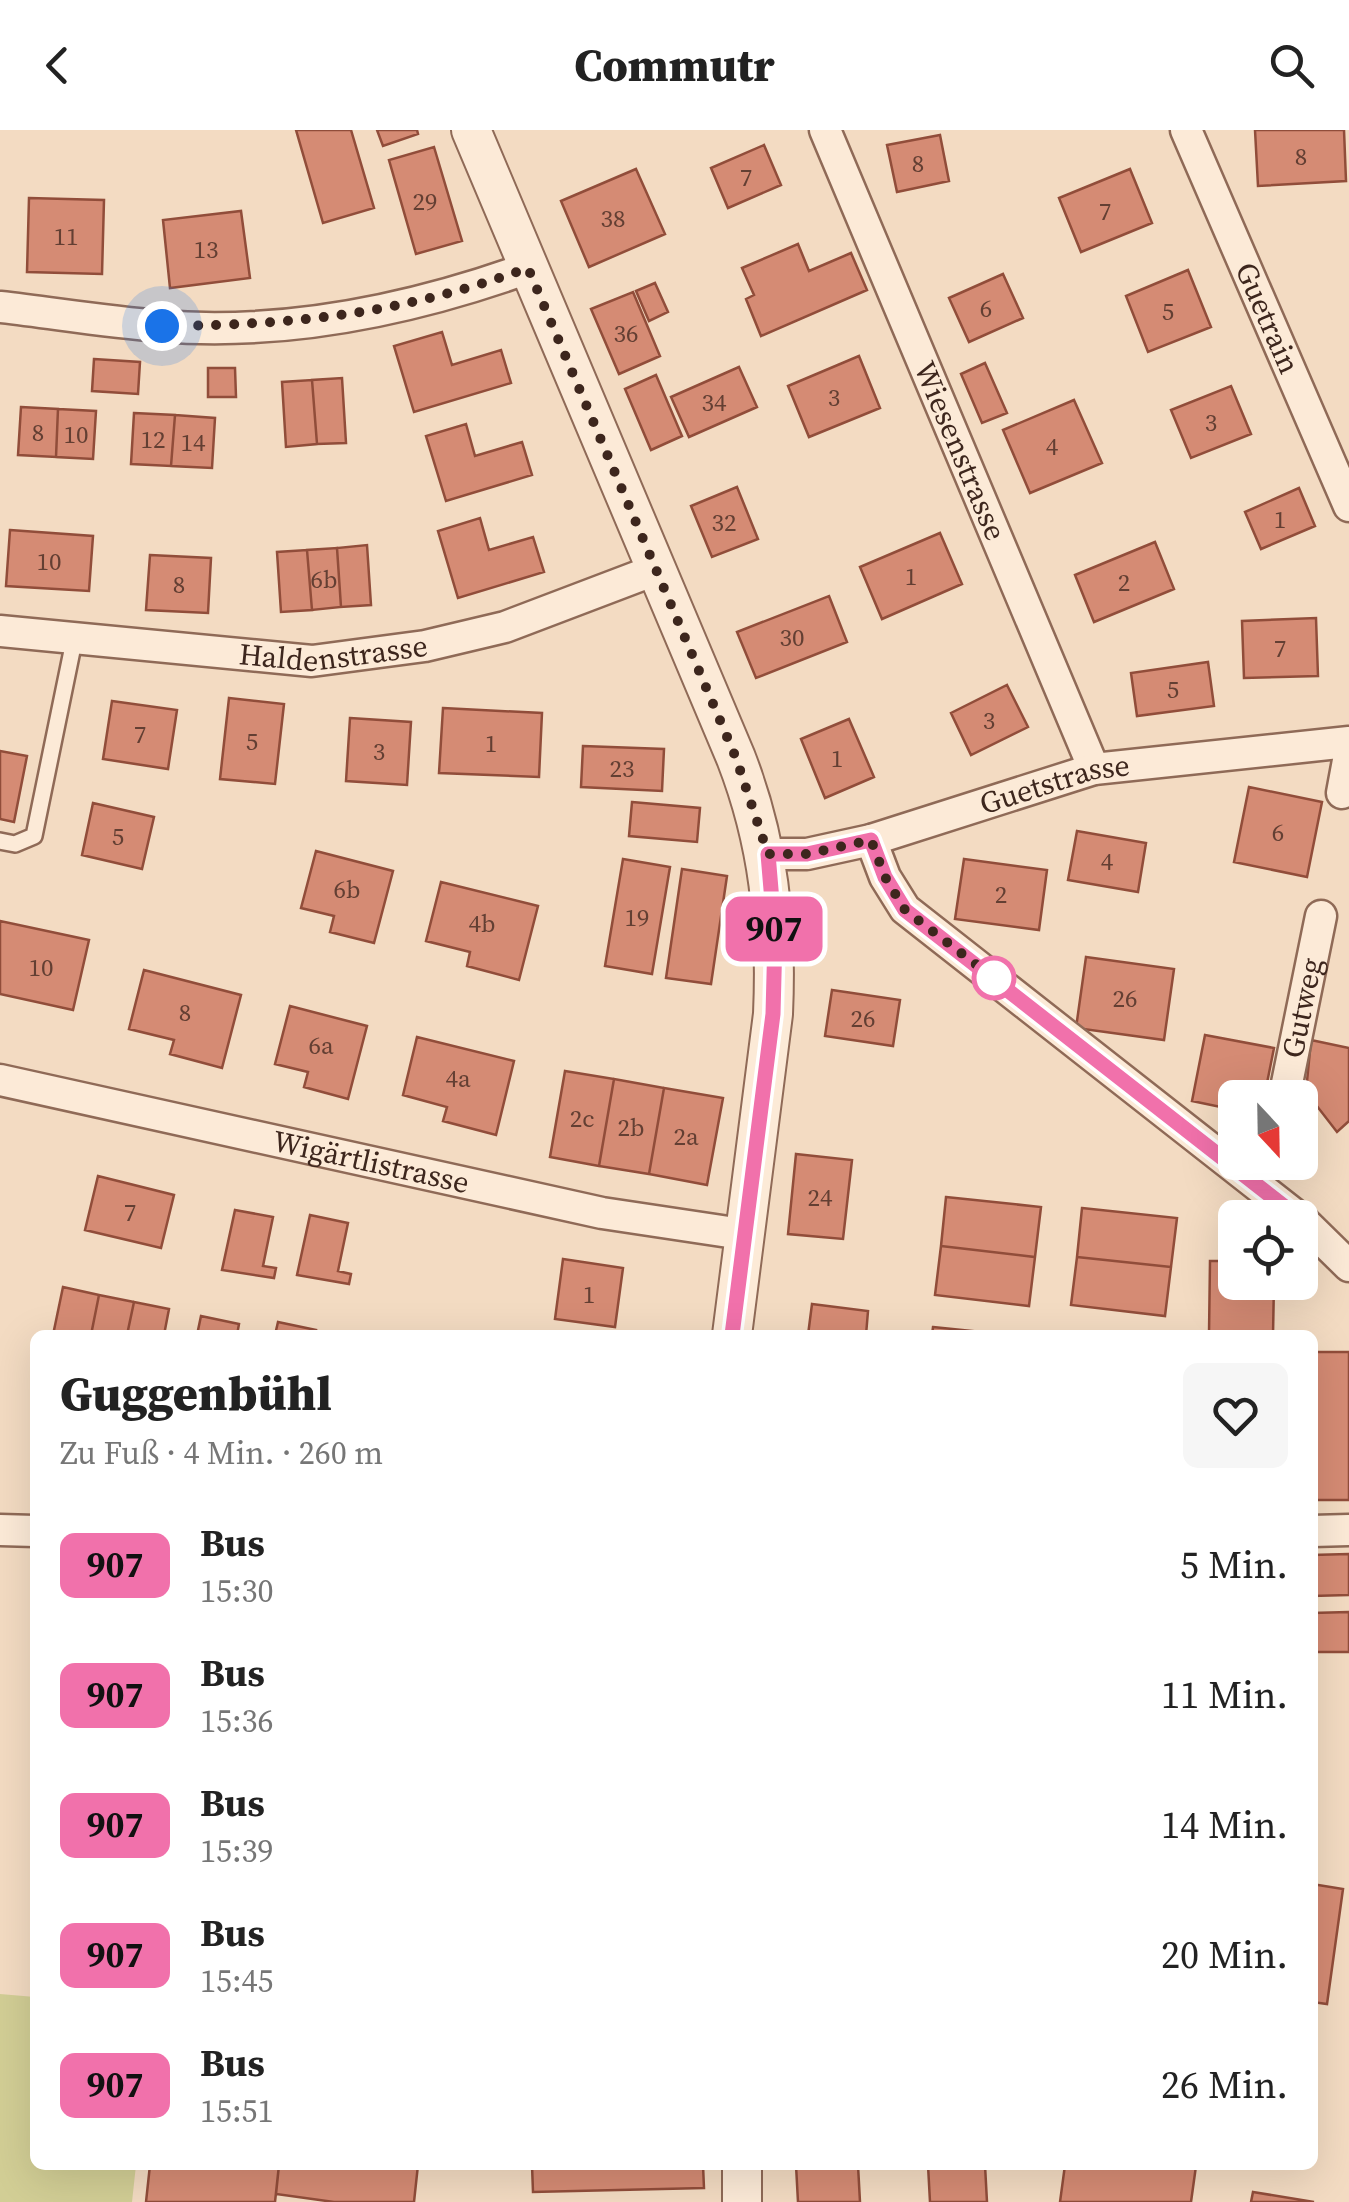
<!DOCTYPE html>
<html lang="de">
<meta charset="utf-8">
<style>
:root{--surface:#fff;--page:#f6f6f6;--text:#222;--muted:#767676}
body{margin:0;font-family:"Source Serif 4",serif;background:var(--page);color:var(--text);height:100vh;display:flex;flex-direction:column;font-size:38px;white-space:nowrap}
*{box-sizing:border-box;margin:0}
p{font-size:32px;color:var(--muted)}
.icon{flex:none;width:55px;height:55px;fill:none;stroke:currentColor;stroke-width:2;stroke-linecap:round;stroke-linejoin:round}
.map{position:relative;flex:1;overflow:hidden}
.details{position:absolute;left:30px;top:1200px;width:1288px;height:840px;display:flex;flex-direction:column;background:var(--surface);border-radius:15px;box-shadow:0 10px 40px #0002}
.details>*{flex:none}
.badge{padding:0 20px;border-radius:15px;font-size:35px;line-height:65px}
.needle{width:65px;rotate:158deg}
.tools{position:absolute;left:1218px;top:950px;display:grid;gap:20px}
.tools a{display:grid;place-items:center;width:100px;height:100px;border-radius:15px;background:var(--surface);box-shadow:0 10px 40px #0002;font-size:50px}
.you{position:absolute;width:50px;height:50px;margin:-25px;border:8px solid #fff;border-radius:50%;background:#1a73e8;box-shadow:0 0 0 15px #1a73e833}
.map>.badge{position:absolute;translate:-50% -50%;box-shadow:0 0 0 5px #fff}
.round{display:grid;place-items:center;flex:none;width:105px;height:105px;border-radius:15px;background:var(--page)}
.summary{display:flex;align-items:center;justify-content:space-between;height:170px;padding:0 30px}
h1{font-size:48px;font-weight:800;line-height:75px}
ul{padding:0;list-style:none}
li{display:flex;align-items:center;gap:30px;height:130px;padding:0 30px}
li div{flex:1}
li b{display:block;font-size:38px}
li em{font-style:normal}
li .badge{min-width:110px;font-weight:700;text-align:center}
header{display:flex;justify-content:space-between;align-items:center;height:130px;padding:0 30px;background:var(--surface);font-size:45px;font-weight:800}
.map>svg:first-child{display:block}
.green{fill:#d2ce95}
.building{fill:#d58b74;stroke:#914d3a;stroke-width:2.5}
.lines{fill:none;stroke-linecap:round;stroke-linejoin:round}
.service-casing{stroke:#8f6a57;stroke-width:20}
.minor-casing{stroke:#8f6a57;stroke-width:35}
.tertiary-casing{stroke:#8f6a57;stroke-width:42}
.service{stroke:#fcead7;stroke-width:15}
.minor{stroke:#fcead7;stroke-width:30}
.tertiary{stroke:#fcead7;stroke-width:38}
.line-casing{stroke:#fff;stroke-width:22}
.line{stroke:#f171ab;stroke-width:15}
.walk{stroke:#3d261d;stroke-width:10;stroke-dasharray:0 18}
.stop-dot{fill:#fff;stroke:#f171ab;stroke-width:5}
.labels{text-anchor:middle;stroke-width:9;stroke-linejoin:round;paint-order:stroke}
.number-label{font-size:25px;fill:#633f33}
.street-label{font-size:30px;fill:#3d261d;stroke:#f9e7d3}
</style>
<header><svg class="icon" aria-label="back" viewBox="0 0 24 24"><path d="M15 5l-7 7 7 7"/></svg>Commutr<svg class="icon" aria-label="search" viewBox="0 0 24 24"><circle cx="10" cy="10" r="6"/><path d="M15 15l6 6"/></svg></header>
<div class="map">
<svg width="1349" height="2072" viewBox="0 0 1349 2072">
<rect width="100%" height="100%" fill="#f3dbc2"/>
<path class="green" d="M0,1864L35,1867V2035H136L132,2072H0Z"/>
<path class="building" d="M296,0H351L374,78L323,93Z
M377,0H417L418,4L383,16Z
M1255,0H1344L1346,51L1258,56Z
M940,5L949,51L897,62L887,15Z
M764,15L781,55L728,78L711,38Z
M434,17L462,111L416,124L389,30Z
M636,39L665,104L589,137L561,71Z
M1130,39L1152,93L1081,122L1059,68Z
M29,68L104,70L102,144L27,142Z
M241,81L250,148L170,158L163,90Z
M798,114L809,141L851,123L867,160L761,206L746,169L754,165L742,138Z
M1188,140L1211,197L1148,222L1126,166Z
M1003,144L1023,188L969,212L949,168Z
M655,153L668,182L649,191L636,161Z
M633,162L660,226L619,244L591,179Z
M442,202L452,235L501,220L511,253L414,282L394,216Z
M859,226L880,278L809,307L788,256Z
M94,229L140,232L138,264L92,261Z
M985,233L1007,283L982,293L961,244Z
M739,237L757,277L689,307L671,267Z
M208,238H235L236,267H208Z
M656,245L682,306L651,320L625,259Z
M342,248L346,313L317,314L312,250Z
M312,250L317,314L286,317L282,252Z
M1231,256L1251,304L1191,328L1171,280Z
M1074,270L1102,333L1030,363L1003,300Z
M21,277L58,279L56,327L18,325Z
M58,279L96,281L93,329L56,327Z
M134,283L175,285L171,336L131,334Z
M175,285L215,288L212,338L171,336Z
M466,294L475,326L522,312L532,345L446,371L426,306Z
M737,357L758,409L712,427L691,376Z
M1299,358L1315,396L1261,419L1245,382Z
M480,388L489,420L533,407L544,442L458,468L438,401Z
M10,400L93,406L89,461L6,456Z
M940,403L962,454L882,489L860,437Z
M1155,412L1174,459L1094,492L1075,445Z
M367,415L371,475L341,477L337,418Z
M337,418L341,477L312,480L307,420Z
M307,420L312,480L281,482L277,422Z
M150,425L211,428L208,483L146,480Z
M829,466L847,512L756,548L737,502Z
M1316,488L1318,546L1244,548L1242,491Z
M1208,532L1214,576L1137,586L1131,543Z
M1007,555L1028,597L971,625L951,583Z
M229,568L284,574L275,654L220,649Z
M112,571L177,580L168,639L103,629Z
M443,578L542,583L539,647L439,643Z
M350,588L411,592L407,655L346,651Z
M849,589L874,647L825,668L801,609Z
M583,616L664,619L662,661L581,657Z
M0,621L27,626L14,692L0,689Z
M1249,657L1322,672L1307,747L1234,732Z
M632,672L700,678L697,712L629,706Z
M93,673L154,687L142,739L82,725Z
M1077,701L1146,713L1138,762L1068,750Z
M316,721L393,741L374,813L330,802L334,786L301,778Z
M623,729L670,737L652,844L605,836Z
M964,729L1047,740L1039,800L955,789Z
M682,739L727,746L711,854L666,848Z
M441,752L538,776L519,850L467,836L470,822L426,811Z
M0,791L89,810L73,880L0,864Z
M1086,827L1174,839L1164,910L1076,898Z
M144,840L241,865L222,938L170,924L174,910L129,899Z
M832,860L900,870L893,916L825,906Z
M290,876L367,896L348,969L304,957L308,942L275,934Z
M1205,905L1274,918L1264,968H1235V980L1192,971Z
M417,907L514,931L496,1005L443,991L447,977L403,965Z
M1311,910L1349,918V991L1337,1002L1306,962Z
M565,941L614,949L599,1036L550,1027Z
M614,949L664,958L649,1044L599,1036Z
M664,958L723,968L707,1055L649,1044Z
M796,1024L852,1030L843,1109L788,1104Z
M98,1046L174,1065L161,1118L85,1100Z
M946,1067L1041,1077L1035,1127L941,1116Z
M1082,1078L1177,1088L1171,1137L1077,1127Z
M235,1080L273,1087L263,1136L276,1138L274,1148L222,1140Z
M310,1085L348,1093L338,1141L351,1144L349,1154L297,1145Z
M941,1116L1035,1127L1029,1176L935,1165Z
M1077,1127L1171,1137L1165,1186L1071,1175Z
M563,1129L623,1138L615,1197L555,1189Z
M1210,1131H1235V1152H1274L1273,1205H1209Z
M63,1157L99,1165L91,1205H53Z
M99,1165L134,1172L127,1205H91Z
M134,1172L169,1179L164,1205H127Z
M812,1174L868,1181L866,1205H808Z
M201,1186L239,1194L237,1205H197Z
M278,1192L316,1200L315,1205H275Z
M933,1197L1011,1205H932Z
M1312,1222H1349V1370H1312Z
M1349,1424V1465L1312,1466V1425Z
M1349,1482V1522H1312V1483Z
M1312,1754L1343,1759L1327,1874L1312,1872Z
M150,2035H279L275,2072H146Z
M279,2035H418L414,2072H334L276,2064Z
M532,2035H703L704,2058L533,2062Z
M796,2035H858L860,2072H798Z
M928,2035H985L987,2072H930Z
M1065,2035L1196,2036L1191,2072H1060Z
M1253,2062L1314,2072H1251Z"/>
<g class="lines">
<g class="service-casing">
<path id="service" d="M0,711L15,714L34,706L74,511"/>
</g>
<g class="minor-casing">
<g id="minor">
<path id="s1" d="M825,0L1094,639"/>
<path id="s2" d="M1186,0L1349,376"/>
<path d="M0,177C53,183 106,192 160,196C284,206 411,180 528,138"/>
<path id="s3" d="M0,501L312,531L425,516L505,497L655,440"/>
<path d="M1342,663L1349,625"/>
<path d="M871,710L885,747L905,779L1299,1088"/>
<path id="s4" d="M767,724H807L871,710L1094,639L1349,612"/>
<path id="s5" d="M0,950L602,1083L742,1104"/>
<path id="s6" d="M1284,968L1321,786"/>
<path d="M1300,1088L1349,1136"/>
<path d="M0,1400L35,1401"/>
<path d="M1312,1401L1349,1400"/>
</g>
</g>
<g class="tertiary-casing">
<path id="tertiary" d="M471,0L736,628C769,713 777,793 773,884L732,1205
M742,2035V2072"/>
</g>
<use href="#service" class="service"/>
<use href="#minor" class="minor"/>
<use href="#tertiary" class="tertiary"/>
</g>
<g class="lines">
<g class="line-casing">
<path id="line" d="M732,1205L773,884L775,807L768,724H807L871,710L885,747L905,780L1299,1088"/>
</g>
<use href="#line" class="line"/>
<path class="walk" d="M162,196C296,195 402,184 528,138L736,628L768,724H807L871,710L885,747L905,780L1004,856L994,848"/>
</g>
<circle class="stop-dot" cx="994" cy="848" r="20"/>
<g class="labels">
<g class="number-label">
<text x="1301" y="35">8</text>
<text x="918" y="42">8</text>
<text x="746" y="56">7</text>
<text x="425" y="80">29</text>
<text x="1105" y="90">7</text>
<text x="613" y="97">38</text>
<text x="66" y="115">11</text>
<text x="206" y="128">13</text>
<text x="986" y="187">6</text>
<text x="1168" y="190">5</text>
<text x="626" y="212">36</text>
<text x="834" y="276">3</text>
<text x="714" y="281">34</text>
<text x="1211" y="301">3</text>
<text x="38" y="311">8</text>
<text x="76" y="313">10</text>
<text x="153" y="318">12</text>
<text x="193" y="321">14</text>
<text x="1052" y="325">4</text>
<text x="1280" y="398">1</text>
<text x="724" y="401">32</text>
<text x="49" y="440">10</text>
<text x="911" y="455">1</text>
<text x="324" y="458">6b</text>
<text x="1124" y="461">2</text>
<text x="179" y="463">8</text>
<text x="792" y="516">30</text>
<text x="1280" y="527">7</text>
<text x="1173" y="568">5</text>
<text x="989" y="599">3</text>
<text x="140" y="613">7</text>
<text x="252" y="620">5</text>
<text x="491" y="622">1</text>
<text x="379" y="630">3</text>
<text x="837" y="637">1</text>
<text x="622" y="647">23</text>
<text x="1278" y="711">6</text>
<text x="118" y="715">5</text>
<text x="1107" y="740">4</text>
<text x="347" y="768">6b</text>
<text x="1001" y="773">2</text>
<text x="637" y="796">19</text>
<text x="482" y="802">4b</text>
<text x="41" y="846">10</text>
<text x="1125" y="877">26</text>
<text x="185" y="891">8</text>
<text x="863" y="897">26</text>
<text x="321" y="924">6a</text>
<text x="458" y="957">4a</text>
<text x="582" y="997">2c</text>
<text x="631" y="1006">2b</text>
<text x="686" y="1015">2a</text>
<text x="820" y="1076">24</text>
<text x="130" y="1091">7</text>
<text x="589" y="1173">1</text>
</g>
<g class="street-label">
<text dy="10" stroke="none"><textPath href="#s2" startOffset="205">Guetrain</textPath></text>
<text dy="10" stroke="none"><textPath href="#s1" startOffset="348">Wiesenstrasse</textPath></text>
<text dy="10" stroke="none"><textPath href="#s3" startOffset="335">Haldenstrasse</textPath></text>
<text dy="10" stroke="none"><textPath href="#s4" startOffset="298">Guetstrasse</textPath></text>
<text dy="10" stroke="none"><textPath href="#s6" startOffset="92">Gutweg</textPath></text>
<text dy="10" stroke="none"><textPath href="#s5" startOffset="380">Wigärtlistrasse</textPath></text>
</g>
</g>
</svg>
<div class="tools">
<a><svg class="needle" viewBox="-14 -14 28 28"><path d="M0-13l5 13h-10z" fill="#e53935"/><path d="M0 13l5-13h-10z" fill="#767676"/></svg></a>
<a><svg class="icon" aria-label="locate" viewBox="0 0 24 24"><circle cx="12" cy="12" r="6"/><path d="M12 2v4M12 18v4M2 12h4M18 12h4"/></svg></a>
</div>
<div class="you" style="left:162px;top:196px"></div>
<b class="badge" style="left:774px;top:799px;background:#f171ab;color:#111">907</b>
<section class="details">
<div class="summary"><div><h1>Guggenbühl</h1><p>Zu Fuß · 4 Min. · 260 m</p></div><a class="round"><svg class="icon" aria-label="heart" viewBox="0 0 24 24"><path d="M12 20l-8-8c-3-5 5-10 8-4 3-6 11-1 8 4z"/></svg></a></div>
<ul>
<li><span class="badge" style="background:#f171ab;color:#111">907</span><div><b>Bus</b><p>15:30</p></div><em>5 Min.</em></li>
<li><span class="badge" style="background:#f171ab;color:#111">907</span><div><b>Bus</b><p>15:36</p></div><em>11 Min.</em></li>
<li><span class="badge" style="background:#f171ab;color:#111">907</span><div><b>Bus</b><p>15:39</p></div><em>14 Min.</em></li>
<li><span class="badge" style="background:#f171ab;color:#111">907</span><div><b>Bus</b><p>15:45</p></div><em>20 Min.</em></li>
<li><span class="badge" style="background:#f171ab;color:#111">907</span><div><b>Bus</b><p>15:51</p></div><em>26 Min.</em></li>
</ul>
</section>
</div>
